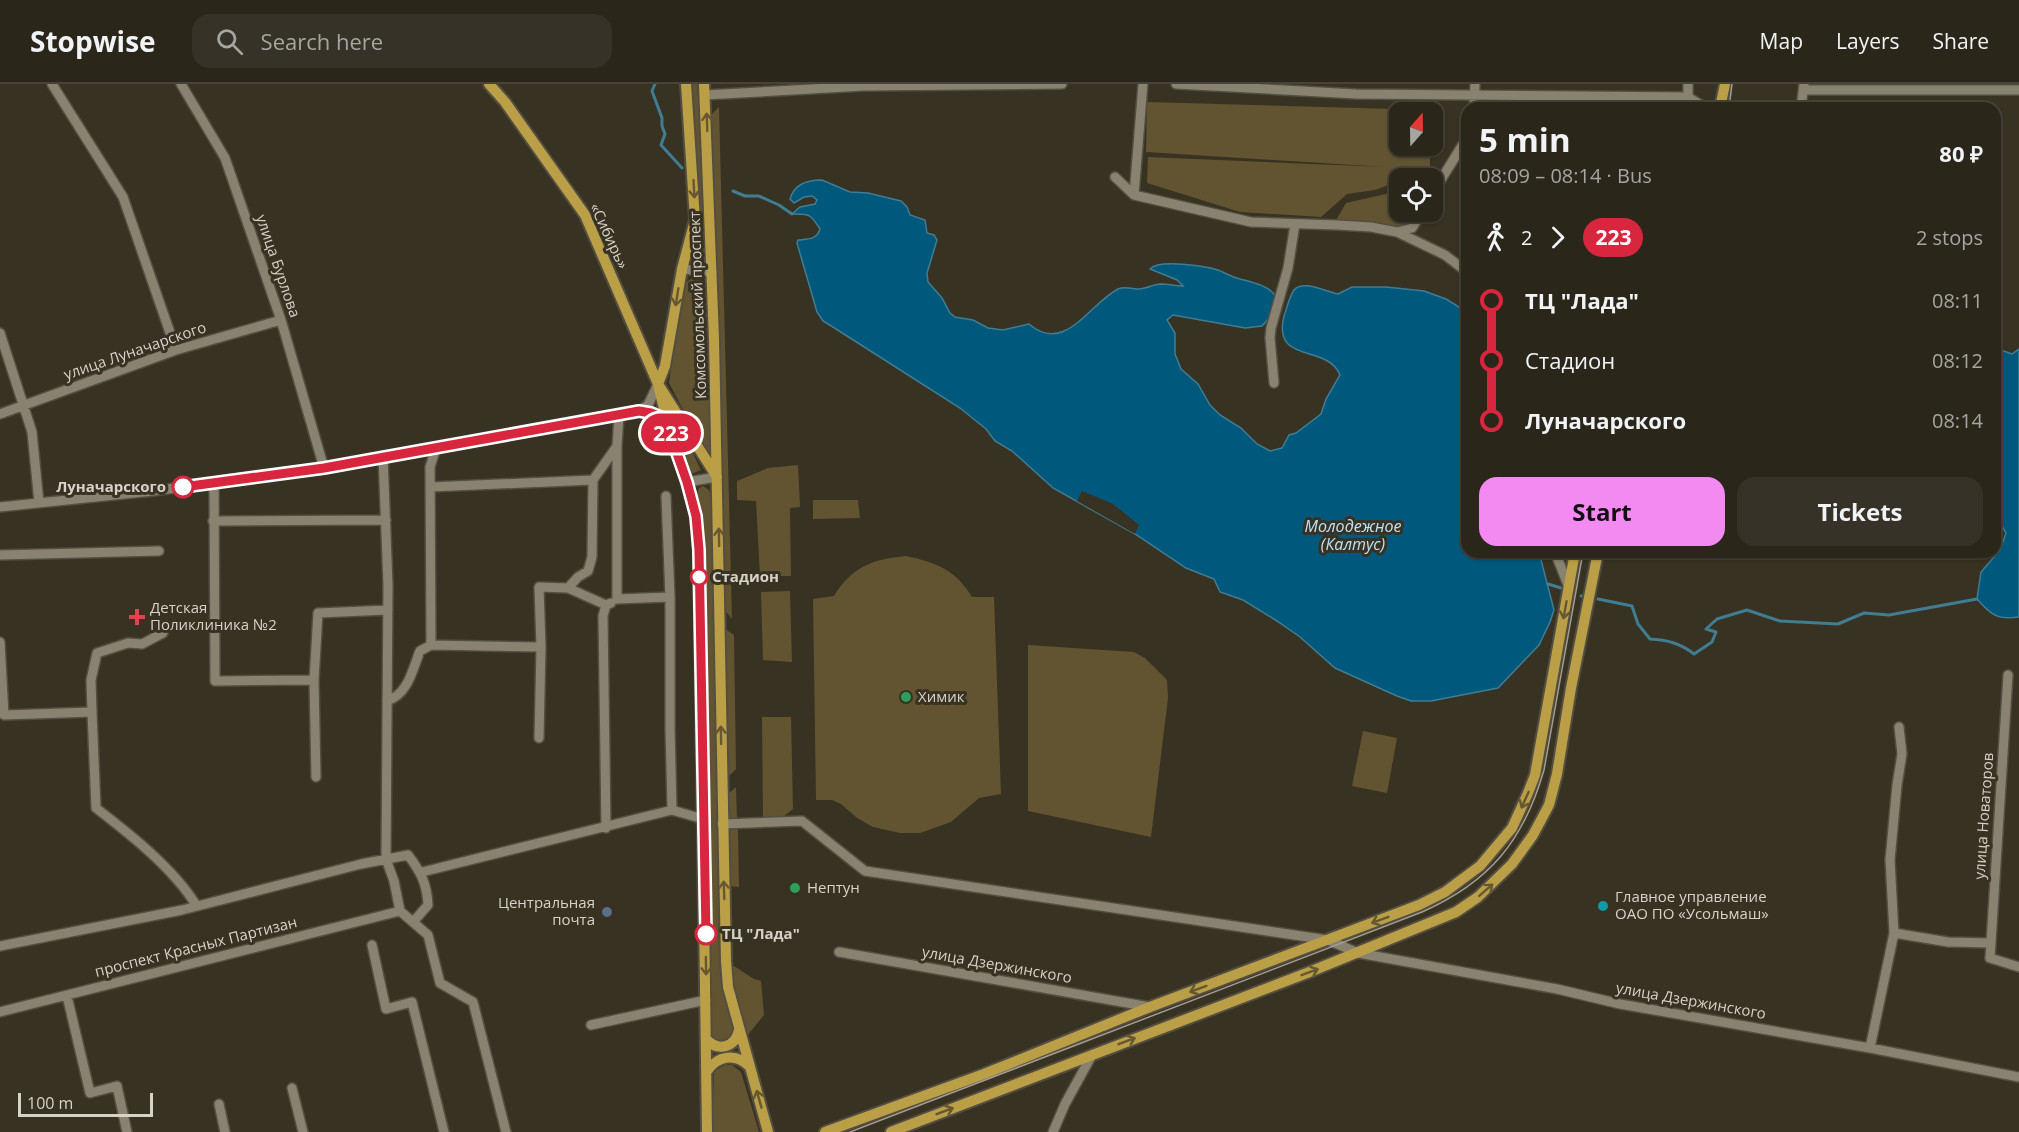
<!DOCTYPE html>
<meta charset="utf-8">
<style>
:root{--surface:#2a261a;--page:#363227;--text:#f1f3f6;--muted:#a5a5a2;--line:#464339;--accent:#f28af2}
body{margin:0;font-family:"Open Sans",sans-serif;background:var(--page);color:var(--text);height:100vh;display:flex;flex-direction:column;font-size:22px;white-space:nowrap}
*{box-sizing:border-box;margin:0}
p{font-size:20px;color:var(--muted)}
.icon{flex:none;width:33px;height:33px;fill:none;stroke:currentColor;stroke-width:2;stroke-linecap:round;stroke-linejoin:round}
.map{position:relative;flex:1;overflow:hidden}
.panel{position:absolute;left:1461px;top:18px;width:540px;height:456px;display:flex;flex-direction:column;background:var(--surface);border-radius:18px;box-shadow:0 2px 4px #0004,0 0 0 2px var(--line)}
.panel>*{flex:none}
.badge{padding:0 12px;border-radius:20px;font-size:21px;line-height:39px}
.needle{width:39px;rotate:20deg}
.buttons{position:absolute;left:1389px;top:18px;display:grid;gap:12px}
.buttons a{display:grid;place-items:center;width:54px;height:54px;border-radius:12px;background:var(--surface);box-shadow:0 2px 4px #0004,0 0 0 2px var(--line);font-size:30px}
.scale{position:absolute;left:18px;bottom:15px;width:135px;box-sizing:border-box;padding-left:6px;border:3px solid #d6d2c8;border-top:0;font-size:16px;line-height:21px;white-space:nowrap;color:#d6d2c8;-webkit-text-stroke:4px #383223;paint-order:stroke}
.map>.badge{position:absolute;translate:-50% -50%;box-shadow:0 0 0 3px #fff}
.legs{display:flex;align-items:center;gap:9px;height:66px;padding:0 18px;font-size:20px}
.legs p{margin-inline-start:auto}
.overview{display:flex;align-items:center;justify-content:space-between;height:102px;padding:0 18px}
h1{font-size:33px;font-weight:700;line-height:45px}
.action{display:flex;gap:12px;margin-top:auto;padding:12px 18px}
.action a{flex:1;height:69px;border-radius:18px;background:var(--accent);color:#111;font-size:24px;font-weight:700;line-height:69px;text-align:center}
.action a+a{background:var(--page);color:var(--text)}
ul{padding:0 18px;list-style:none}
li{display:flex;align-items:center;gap:21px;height:60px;font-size:22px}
li i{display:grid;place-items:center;width:9px;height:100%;margin:0 8px;background:currentColor}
li i::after{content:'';width:15px;height:15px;margin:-8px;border:4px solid;border-radius:50%;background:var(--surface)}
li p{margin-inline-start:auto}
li:first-child i{background:linear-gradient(#0000 50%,currentColor 0)}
li:last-child i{background:linear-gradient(currentColor 50%,#0000 0)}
header{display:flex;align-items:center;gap:36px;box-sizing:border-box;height:84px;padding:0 30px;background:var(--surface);border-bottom:2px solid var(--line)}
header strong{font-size:28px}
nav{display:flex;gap:33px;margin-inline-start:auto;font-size:21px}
.search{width:420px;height:54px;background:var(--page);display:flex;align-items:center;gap:15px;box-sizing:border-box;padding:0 21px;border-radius:18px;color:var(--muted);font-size:22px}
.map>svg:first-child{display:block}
.green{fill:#625430}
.water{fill:#00597c;stroke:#407d93;stroke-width:1.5}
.pier{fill:#383223}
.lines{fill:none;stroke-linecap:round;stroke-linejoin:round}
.stream{stroke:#407d93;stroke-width:3}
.minor-casing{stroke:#534e40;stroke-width:12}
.major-casing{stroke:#534e40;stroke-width:14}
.minor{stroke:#898270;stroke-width:9}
.major{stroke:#bb9f47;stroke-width:10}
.tram{stroke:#a29d92;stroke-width:1.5}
.oneway{stroke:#665830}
.line-1-casing{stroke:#fff;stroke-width:14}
.line-1{stroke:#d7263d;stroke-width:9}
.stop-1-dot{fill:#fff;stroke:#d7263d;stroke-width:3}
.health-dot{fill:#e0444e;stroke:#383223;stroke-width:2}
.leisure-dot{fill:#2e9e5b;stroke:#383223;stroke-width:2}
.culture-dot{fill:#0f9aa8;stroke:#383223;stroke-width:2}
.service-dot{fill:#5c6f8a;stroke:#383223;stroke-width:2}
.labels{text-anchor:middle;stroke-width:6;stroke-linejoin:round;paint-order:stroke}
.street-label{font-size:15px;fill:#d6d2c8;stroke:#383223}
.stop-label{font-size:15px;font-weight:bold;fill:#d6d2c8;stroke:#383223;text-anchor:start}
.poi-label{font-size:15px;fill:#d6d2c8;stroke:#383223;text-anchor:start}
.water-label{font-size:16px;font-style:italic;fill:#bde2f8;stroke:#383223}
</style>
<header>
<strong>Stopwise</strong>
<div class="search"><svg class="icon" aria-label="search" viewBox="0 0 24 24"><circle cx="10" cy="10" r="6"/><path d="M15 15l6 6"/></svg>Search here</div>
<nav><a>Map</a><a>Layers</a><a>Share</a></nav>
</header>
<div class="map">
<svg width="2019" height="1048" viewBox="0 0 2019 1048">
<rect width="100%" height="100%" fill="#383223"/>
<path class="green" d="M691,0H697L704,89L707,170L704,175L696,176L691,172Z
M1147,18L1430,26V28H1400V62H1430V85L1406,94H1400L1399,97L1375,106L1347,110L1321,133L1240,128L1147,99L1148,73L1385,83L1146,68Z
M719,23L732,535L723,524L721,361L711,44L712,30Z
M1399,107L1400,128H1417L1411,137L1396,147L1335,138L1346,119Z
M691,195L701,196L707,204L710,371L706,369L669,299L683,200Z
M671,325L701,386L689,391L668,326Z
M798,381L800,423L790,424L791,492H760L756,417L737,416V397L768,384Z
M703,402L709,406L712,419L719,873L724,911L734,949L732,954L720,960L711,953L696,412L699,404Z
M813,416H858L860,434L813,435Z
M906,472C937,479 955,485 972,513H994L1001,710L979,714L951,738L920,749H900L873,743L857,734L841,720L832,716H816L813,515L834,512C852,483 872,475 906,472Z
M790,507L792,578L763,576L761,508Z
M724,544L734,551L736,685L726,695Z
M1028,561L1134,568L1145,574L1167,596L1168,614L1151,753L1028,727Z
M762,633H791L793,725L783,733H763Z
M1363,647L1397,654L1387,709L1352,702Z
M736,703L737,736H732L727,731L726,712Z
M732,745H738L739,803L728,802L727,750Z
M726,877L754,895L761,897L764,931L742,958Z
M725,981H732L741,988L759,1048H712L714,987Z"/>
<path class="water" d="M822,96L850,108L868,109L901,117L907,123L910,131L925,136L927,149L934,151L937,156L927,189L928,198L942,214L950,229L955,233L973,236L988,244L1003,246L1029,240C1065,271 1089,220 1118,205C1125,202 1131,205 1137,205C1145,205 1152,201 1160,200C1168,200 1176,202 1183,202L1177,196L1150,185C1159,175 1205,182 1218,186C1225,189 1232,193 1240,195C1251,198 1271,202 1276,213L1273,230L1262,242L1245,244L1173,231L1167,236L1175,249V270L1181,285L1198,300L1210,321L1220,331L1241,344L1257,360L1270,367L1282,364L1289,351L1296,349L1321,330L1326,315L1340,291C1327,259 1272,281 1284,232C1287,224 1289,213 1294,206C1303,195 1326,208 1338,210L1352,203H1386L1424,207L1446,215L1467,228V468H1539L1554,526L1550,538L1539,561L1498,604L1431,617H1411L1397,612L1335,584L1300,553L1277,537L1243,516L1220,508L1214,495L1186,484L1135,450L1053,404L1012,367L995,357L986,345L960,324L836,245L823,237L817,228L797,159L798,156C807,155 817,156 820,145C810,129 809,130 792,130L800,123L815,120L817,116L812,112L804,113L794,119L790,115C794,100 808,96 822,96Z
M1995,264L2012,270L2019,265V533C1997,536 1991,531 1977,515L1981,488L2000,466L2006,449L1995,430Z"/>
<path class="pier" d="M1082,407L1113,420L1139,441L1135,450L1077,417Z"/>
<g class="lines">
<path class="stream" d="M655,0L652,7L662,34V42L665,50L661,61L682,84
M733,107L745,112H759L779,121L792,130
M1548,500L1561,504
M1581,512H1583
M1598,515L1632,522L1638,540L1650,555C1667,556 1680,559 1694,570L1712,558L1716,548L1706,545L1717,535L1747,526L1780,537L1838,540L1864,529L1889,531L1977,515"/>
<g class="minor-casing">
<path id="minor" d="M52,0L123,113L176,266
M181,0L225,74L281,236L324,384
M1176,0L1356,10L1688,13L1706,24
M1688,0V13
M1804,6H2019
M705,11L864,2L1062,0
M1474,24L1475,0
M1801,24L1804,0
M1115,93L1134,111L1251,138L1337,141L1371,143L1397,148L1412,144L1422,128
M1432,110L1467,54
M1134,111L1143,0
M1397,148L1445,171L1467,188
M682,185L712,188
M0,249L32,348L39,419
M1274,299L1270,254L1271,244L1288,184L1295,140
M639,327L651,329L665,335
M0,330L176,266L281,236
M619,331L617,362V515L670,513V643L672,726L703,735
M383,372L388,501L386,775L394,797L400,827L428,851L440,899L473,918L506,1048
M214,398L215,597L314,596
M687,398L717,393
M430,403L593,396L617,362
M666,412L670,513
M0,423L153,407L324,384L580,339L639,327L648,321L658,300
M213,437L386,436
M1555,468L1568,501
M0,471L159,467
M568,504L578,493L588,487L592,473L593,396
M0,558L4,631L92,628L96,724C131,751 173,784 196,821
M431,561L430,383L436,364
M2008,591L1990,874L2019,883
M387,617C408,610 412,587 420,567L431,561L541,563L539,503L568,504L606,521
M92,628L91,596L97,569L128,559L142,560L163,549
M539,654L541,563
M316,693L314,596L318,529L388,526
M722,740L802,737L865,787L1328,856L1358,869L1557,905L1620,920L1870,964L2019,993
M606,744L603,532L606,521L611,519
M422,788L672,726
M1894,849L1948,858L1991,859
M372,861L386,925L412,918L444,1048
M0,862L182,826L361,780L408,771C421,788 427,800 428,821L413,838
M839,868L1150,923
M67,912L90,1009L117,1002L127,1048
M0,928L400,827
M591,941L706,916
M1870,964L1894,849L1890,776L1897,701L1902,670L1899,643
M292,1004L303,1048
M219,1020L225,1048
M1053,1048L1065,1020L1092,971"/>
</g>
<g class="major-casing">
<path id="major" d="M489,0L505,18L585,131L658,300L717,393
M704,0L714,255L726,877L728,903L768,1048
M1720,24L1725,0
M658,300C667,344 685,385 695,429C698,441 698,454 699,466L707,1048
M658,300L665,282L682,185L695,136L686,0
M706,955C718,968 735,964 739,946
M707,987C718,971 736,969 749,982
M825,1048L984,990L1150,923L1419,821L1445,808L1480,782L1512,744L1528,709L1535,691L1575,468
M891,1048L1307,889L1456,828L1478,813L1512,780L1533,751L1549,721L1557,690L1571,604L1598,468"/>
</g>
<use href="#minor" class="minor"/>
<use href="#major" class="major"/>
<path class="tram" d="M1729,24L1732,0
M850,1048L1422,828C1490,798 1524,756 1544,686L1583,468"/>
</g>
<defs><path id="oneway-shaft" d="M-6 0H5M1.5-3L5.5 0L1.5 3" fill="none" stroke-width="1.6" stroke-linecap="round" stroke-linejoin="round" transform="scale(1.5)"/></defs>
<g class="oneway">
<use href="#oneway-shaft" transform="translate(707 38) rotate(-92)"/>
<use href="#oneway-shaft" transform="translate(694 105) rotate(87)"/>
<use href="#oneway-shaft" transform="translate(677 213) rotate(99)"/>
<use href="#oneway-shaft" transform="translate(719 453) rotate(-91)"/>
<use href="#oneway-shaft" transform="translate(1565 526) rotate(100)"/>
<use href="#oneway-shaft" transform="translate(721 651) rotate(-91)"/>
<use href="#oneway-shaft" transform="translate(1525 716) rotate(114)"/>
<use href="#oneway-shaft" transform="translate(724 806) rotate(-92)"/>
<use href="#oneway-shaft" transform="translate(1486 806) rotate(-41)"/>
<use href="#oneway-shaft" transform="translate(1380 836) rotate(159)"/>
<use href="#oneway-shaft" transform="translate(706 882) rotate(89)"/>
<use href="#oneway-shaft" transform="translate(1310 888) rotate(-21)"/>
<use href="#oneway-shaft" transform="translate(1198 905) rotate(160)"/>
<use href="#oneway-shaft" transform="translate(1127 957) rotate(-21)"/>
<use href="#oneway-shaft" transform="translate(759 1015) rotate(-106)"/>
<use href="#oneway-shaft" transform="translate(945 1027) rotate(-21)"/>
</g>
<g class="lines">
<g class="line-1-casing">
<path id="line-1" d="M183,403L324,384L639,327L651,329L665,335L687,398L696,432L699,466L706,850"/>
</g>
<use href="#line-1" class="line-1"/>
</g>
<g class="stop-1-dot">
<circle cx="183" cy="403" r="10"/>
<circle cx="699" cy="493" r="8"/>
<circle cx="706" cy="850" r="10"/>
</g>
<path class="health-dot" d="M134 524h6v6h6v6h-6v6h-6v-6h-6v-6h6z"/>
<g class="leisure-dot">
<circle cx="906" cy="613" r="6"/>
<circle cx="795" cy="804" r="6"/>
</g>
<circle class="culture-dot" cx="1603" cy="822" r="6"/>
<circle class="service-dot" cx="607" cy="828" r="6"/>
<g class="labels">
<g class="street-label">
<text transform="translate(609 152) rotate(65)" y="5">«Сибирь»</text>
<text transform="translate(278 182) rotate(71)" y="5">улица Бурлова</text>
<text transform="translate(698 221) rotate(-92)" y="5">Комсомольский проспект</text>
<text transform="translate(135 267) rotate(-19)" y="5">улица Луначарского</text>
<text transform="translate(1984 732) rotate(-86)" y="5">улица Новаторов</text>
<text transform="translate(196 863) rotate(-14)" y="5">проспект Красных Партизан</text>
<text transform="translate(997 881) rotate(10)" y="5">улица Дзержинского</text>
<text transform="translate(1691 917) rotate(10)" y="5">улица Дзержинского</text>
</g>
<g class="stop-label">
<text x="166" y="408" text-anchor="end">Луначарского</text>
<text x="712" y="498">Стадион</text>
<text x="722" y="855">ТЦ "Лада"</text>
</g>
<g class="poi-label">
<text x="150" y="529">Детская<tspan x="150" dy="17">Поликлиника №2</tspan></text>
<text x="918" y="618">Химик</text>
<text x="807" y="809">Нептун</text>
<text x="1615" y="818">Главное управление<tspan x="1615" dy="17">ОАО ПО «Усольмаш»</tspan></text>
<text x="595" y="824" text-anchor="end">Центральная<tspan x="595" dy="17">почта</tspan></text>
</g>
<g class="water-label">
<text x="1353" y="448">Молодежное<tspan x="1353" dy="18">(Калтус)</tspan></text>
</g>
</g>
</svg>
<div class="buttons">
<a><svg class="needle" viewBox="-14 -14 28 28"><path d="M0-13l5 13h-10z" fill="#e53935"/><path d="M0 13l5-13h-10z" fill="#a5a5a2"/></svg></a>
<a><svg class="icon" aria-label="locate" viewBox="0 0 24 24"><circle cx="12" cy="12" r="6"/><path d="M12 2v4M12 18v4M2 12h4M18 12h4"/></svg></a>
</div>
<div class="scale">100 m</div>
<b class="badge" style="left:671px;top:349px;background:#d7263d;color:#fff">223</b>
<section class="panel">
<div class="overview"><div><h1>5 min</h1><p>08:09 – 08:14 · Bus</p></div><b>80 ₽</b></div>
<div class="legs"><svg class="icon" aria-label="walk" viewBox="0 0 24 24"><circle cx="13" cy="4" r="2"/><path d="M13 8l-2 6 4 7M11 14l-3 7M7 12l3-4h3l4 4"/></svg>2<svg class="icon" aria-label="forward" viewBox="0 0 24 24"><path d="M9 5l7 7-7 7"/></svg><b class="badge" style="background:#d7263d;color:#fff">223</b><p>2 stops</p></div>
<ul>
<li><i style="color:#d7263d"></i><b>ТЦ &quot;Лада&quot;</b><p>08:11</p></li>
<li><i style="color:#d7263d"></i><span>Стадион</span><p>08:12</p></li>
<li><i style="color:#d7263d"></i><b>Луначарского</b><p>08:14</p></li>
</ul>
<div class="action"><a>Start</a><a>Tickets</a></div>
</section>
</div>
